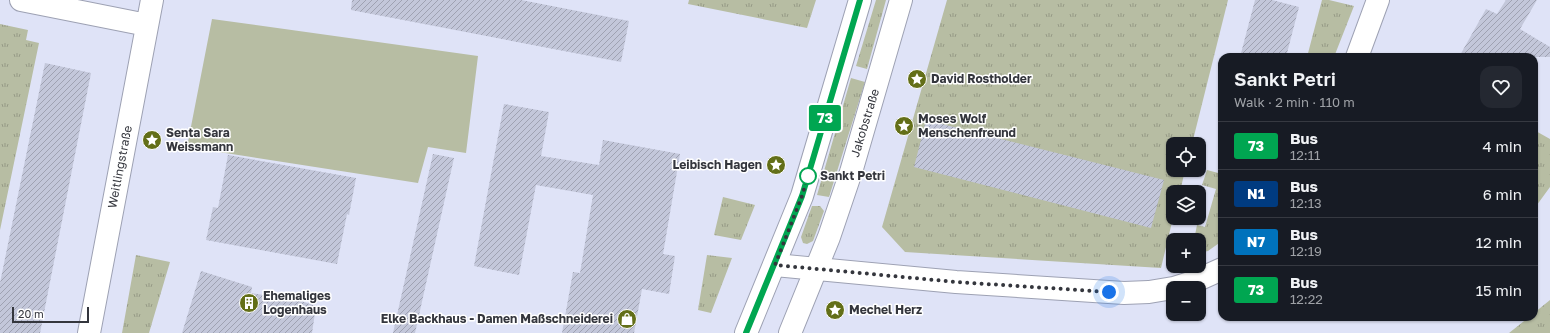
<!DOCTYPE html>
<meta charset="utf-8">
<style>
:root{--surface:#171b24;--page:#242831;--text:#f1f3f6;--muted:#9ea1a6;--line:#363941}
body{margin:0;font-family:"Golos Text",sans-serif;background:var(--page);color:var(--text);height:100vh;display:flex;flex-direction:column;font-size:15px;white-space:nowrap}
*{box-sizing:border-box;margin:0}
p{font-size:13px;color:var(--muted)}
.icon{flex:none;width:22px;height:22px;fill:none;stroke:currentColor;stroke-width:2;stroke-linecap:round;stroke-linejoin:round}
.map{position:relative;flex:1;overflow:hidden}
.panel{position:absolute;left:1218px;top:53px;width:320px;height:268px;display:flex;flex-direction:column;background:var(--surface);border-radius:12px;box-shadow:0 1px 3px #0004}
.panel>*{flex:none}
.badge{padding:0 8px;border-radius:3px;font-size:14px;line-height:26px}
.fabs{position:absolute;left:1166px;top:137px;display:grid;gap:8px}
.fabs a{display:grid;place-items:center;width:40px;height:40px;border-radius:8px;background:var(--surface);box-shadow:0 1px 3px #0004;font-size:20px}
.scale{position:absolute;left:12px;bottom:10px;width:77px;box-sizing:border-box;padding-left:4px;border:2px solid #34363d;border-top:0;font-size:11px;line-height:14px;white-space:nowrap;color:#34363d;-webkit-text-stroke:3px #fff;paint-order:stroke}
.you{position:absolute;width:20px;height:20px;margin:-10px;border:3px solid #fff;border-radius:50%;background:#1a73e8;box-shadow:0 0 0 6px #1a73e833}
.map>.badge{position:absolute;translate:-50% -50%;box-shadow:0 0 0 2px #fff}
.round{display:grid;place-items:center;flex:none;width:42px;height:42px;border-radius:12px;background:var(--page)}
.head{display:flex;align-items:center;justify-content:space-between;height:68px;padding:0 16px}
h1{font-size:19px;font-weight:600;line-height:30px}
ul{padding:0;list-style:none}
li{display:flex;align-items:center;gap:12px;height:48px;padding:0 16px;border-top:1px solid var(--line)}
li div{flex:1}
li b{display:block;font-size:15px}
li em{font-style:normal}
li .badge{min-width:44px;font-weight:700;text-align:center}
.map>svg:first-child{display:block}
.grass{fill:url(#grass-tufts)}
.green{fill:#b7bda3}
.building{fill:url(#building-hatch)}
.lines{fill:none;stroke-linecap:round;stroke-linejoin:round}
.minor-casing{stroke:#9da1b3;stroke-width:24}
.tertiary-casing{stroke:#9da1b3;stroke-width:24}
.minor{stroke:#fff;stroke-width:22}
.tertiary{stroke:#fff;stroke-width:22}
.line-casing{stroke:#fff;stroke-width:9}
.line{stroke:#00a651;stroke-width:6}
.walk{stroke:#34363d;stroke-width:4;stroke-dasharray:0 7.2}
.stop-dot{fill:#fff;stroke:#00a651;stroke-width:2}
.labels{text-anchor:middle;stroke-width:3;stroke-linejoin:round;paint-order:stroke}
.poi-label{font-size:12px;font-weight:bold;fill:#34363d;stroke:#fff;text-anchor:start}
.street-label{font-size:12px;fill:#34363d;stroke:#fff}
.stop-label{font-size:12px;font-weight:bold;fill:#34363d;stroke:#fff;text-anchor:start}
</style>
<div class="map">
<svg width="1550" height="333" viewBox="0 0 1550 333">
<defs>
<pattern id="grass-tufts" width="24" height="20" patternUnits="userSpaceOnUse"><rect width="24" height="20" fill="#b7bda3"/><path d="M3 7l-1-3M5 7V3M7 7l1-3M15 17l-1-3M17 17v-4M19 17l1-3" fill="none" stroke="#969a86"/></pattern>
<pattern id="building-hatch" width="6" height="6" patternUnits="userSpaceOnUse"><rect width="6" height="6" fill="#c3c7da"/><path d="M-1 1l2-2M0 6l6-6M5 7l2-2" fill="none" stroke="#9fa2b2"/></pattern>
</defs>
<rect width="100%" height="100%" fill="#dfe3f7"/>
<path class="grass" d="M689,0H816L807,28L688,4Z
M876,0H886L867,69L856,66Z
M947,0H1228L1192,144H1173V170H1185L1180,192H1173V218L1161,268L905,252L882,227Z
M1322,0H1329L1354,6L1334,57H1307Z
M0,24L28,30L26,40L39,43L0,230Z
M851,78L865,82L829,197L817,195Z
M1534,130L1550,139V187L1534,209Z
M1207,170L1222,174V241L1208,251L1199,253V240H1194L1197,225L1205,227L1216,189L1202,185Z
M723,197L755,205L741,240L714,235Z
M812,206H820L824,211L813,241L807,244L803,243L801,237Z
M136,255L170,262L149,333H122Z
M707,255L732,258L711,313L698,310Z
M1550,300V333H1509L1529,317H1534V313Z"/>
<path class="green" d="M212,19L478,56L466,153L428,147L418,183L187,147Z"/>
<path class="building" d="M352,0H521L629,21L621,62L351,10Z
M1255,0H1272L1299,7L1286,57H1240Z
M1506,0H1537L1520,29L1550,47V57H1459L1486,9L1497,14Z
M45,63L91,73L40,333H0V283Z
M504,104L549,112L541,156L599,165L603,140L680,154L663,254L675,256L669,294L642,289L634,333H562L573,272L580,273L593,195L536,185L519,275L474,266Z
M926,120L1164,180L1151,228L914,167Z
M433,154L454,158L415,333H393Z
M228,155L356,178L349,215L347,214L337,264L206,240L213,207L218,208Z
M201,271L252,287L251,293L301,301L316,306L312,333H182Z"/>
<g class="lines">
<g class="minor-casing">
<path id="minor" d="M21,0L147,25
M1357,57L1378,0
M775,265L956,282L1124,293L1149,292L1173,288
M1174,288L1193,282L1222,269
M89,333L152,0"/>
</g>
<g class="tertiary-casing">
<path id="tertiary" d="M746,333L802,196L860,0
M790,333L829,237L851,172L901,0"/>
</g>
<use href="#minor" class="minor"/>
<use href="#tertiary" class="tertiary"/>
</g>
<g class="lines">
<g class="line-casing">
<path id="line" d="M746,333L802,196L860,0"/>
</g>
<use href="#line" class="line"/>
<path class="walk" d="M808,176L802,196L775,265L956,282L1109,292"/>
</g>
<defs>
<g id="sight-disc" transform="scale(1)"><circle r="9.5" fill="#636f18" stroke="#fff"/><path d="M0-6L1.8-2.2L6-1.7L2.9 1.2L3.7 5.4L0 3.3L-3.7 5.4L-2.9 1.2L-6-1.7L-1.8-2.2Z" fill="#fff"/></g>
<g id="building-disc" transform="scale(1)"><circle r="9.5" fill="#636f18" stroke="#fff"/><path d="M-4-6H4V6H1V3H-1V6H-4ZM-2.5-4.3h1.7v1.8h-1.7ZM.8-4.3h1.7v1.8H.8ZM-2.5-1h1.7V.8h-1.7ZM.8-1h1.7V.8H.8Z" fill="#fff"/></g>
<g id="shop-disc" transform="scale(1)"><circle r="9.5" fill="#636f18" stroke="#fff"/><path d="M-5-2.5h2.3a2.7 3.5 0 0 1 5.4 0H5L5.5 6h-11ZM-1.5-2.5h3a1.5 2.3 0 0 0-3 0Z" fill="#fff"/></g>
</defs>
<g fill-rule="evenodd">
<use href="#sight-disc" x="917" y="79"/>
<use href="#sight-disc" x="904" y="126"/>
<use href="#sight-disc" x="152" y="140"/>
<use href="#sight-disc" x="776" y="165"/>
<use href="#building-disc" x="249" y="303"/>
<use href="#sight-disc" x="835" y="310"/>
<use href="#shop-disc" x="627" y="319"/>
</g>
<circle class="stop-dot" cx="808" cy="176" r="8"/>
<g class="labels">
<g class="poi-label">
<text x="931" y="83">David Rostholder</text>
<text x="918" y="123">Moses Wolf<tspan x="918" dy="14">Menschenfreund</tspan></text>
<text x="166" y="137">Senta Sara<tspan x="166" dy="14">Weissmann</tspan></text>
<text x="762" y="169" text-anchor="end">Leibisch Hagen</text>
<text x="263" y="300">Ehemaliges<tspan x="263" dy="14">Logenhaus</tspan></text>
<text x="849" y="314">Mechel Herz</text>
<text x="613" y="323" text-anchor="end">Elke Backhaus - Damen Maßschneiderei</text>
</g>
<g class="street-label">
<text transform="translate(865 123) rotate(-73)" y="4">Jakobstraße</text>
<text transform="translate(120 167) rotate(-79)" y="4">Weitlingstraße</text>
</g>
<g class="stop-label">
<text x="820" y="180">Sankt Petri</text>
</g>
</g>
</svg>
<div class="fabs">
<a><svg class="icon" aria-label="locate" viewBox="0 0 24 24"><circle cx="12" cy="12" r="6"/><path d="M12 2v4M12 18v4M2 12h4M18 12h4"/></svg></a>
<a><svg class="icon" aria-label="layers" viewBox="0 0 24 24"><path d="M12 4l9 5-9 5-9-5zM3 14l9 5 9-5"/></svg></a>
<a>+</a>
<a>−</a>
</div>
<div class="scale">20 m</div>
<div class="you" style="left:1109px;top:292px"></div>
<b class="badge" style="left:825px;top:118px;background:#00a651;color:#fff">73</b>
<section class="panel">
<div class="head"><div><h1>Sankt Petri</h1><p>Walk · 2 min · 110 m</p></div><a class="round"><svg class="icon" aria-label="heart" viewBox="0 0 24 24"><path d="M12 20l-8-8c-3-5 5-10 8-4 3-6 11-1 8 4z"/></svg></a></div>
<ul>
<li><span class="badge" style="background:#00a651;color:#fff">73</span><div><b>Bus</b><p>12:11</p></div><em>4 min</em></li>
<li><span class="badge" style="background:#003b80;color:#fff">N1</span><div><b>Bus</b><p>12:13</p></div><em>6 min</em></li>
<li><span class="badge" style="background:#0072bc;color:#fff">N7</span><div><b>Bus</b><p>12:19</p></div><em>12 min</em></li>
<li><span class="badge" style="background:#00a651;color:#fff">73</span><div><b>Bus</b><p>12:22</p></div><em>15 min</em></li>
</ul>
</section>
</div>
